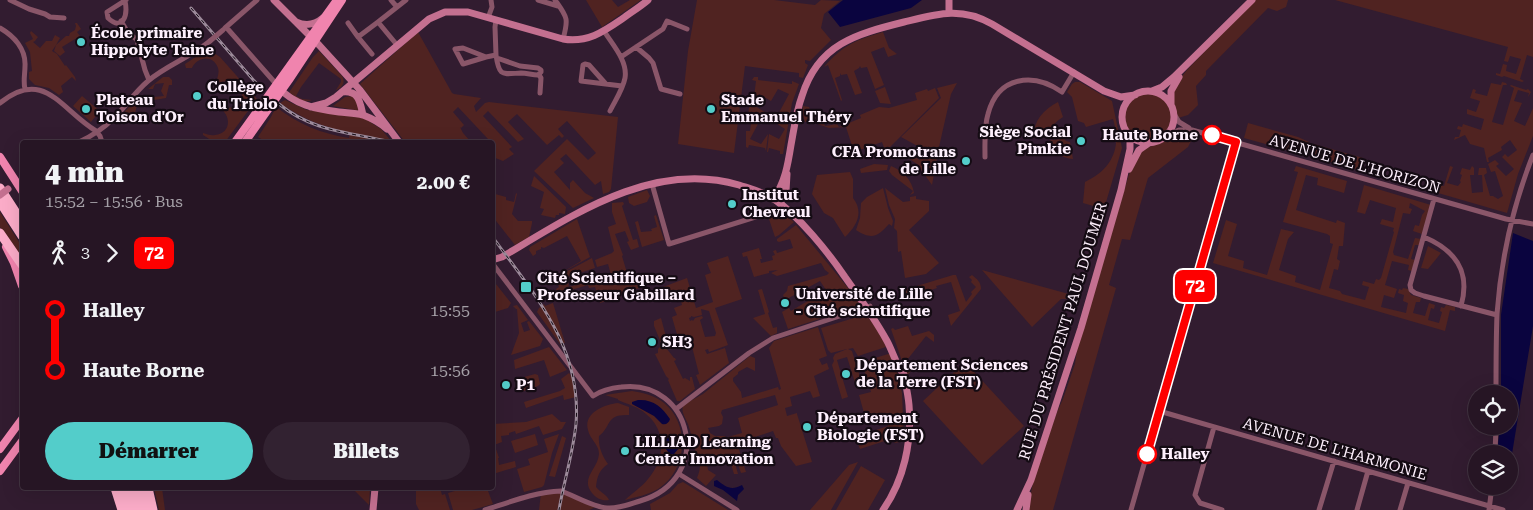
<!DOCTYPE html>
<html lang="fr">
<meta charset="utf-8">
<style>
:root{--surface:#261524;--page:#322231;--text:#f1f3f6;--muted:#a49fa6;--line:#423441;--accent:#53cdca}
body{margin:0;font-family:"Roboto Serif",serif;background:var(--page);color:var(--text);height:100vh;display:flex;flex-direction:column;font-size:19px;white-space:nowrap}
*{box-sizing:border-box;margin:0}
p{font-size:16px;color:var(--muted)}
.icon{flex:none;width:28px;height:28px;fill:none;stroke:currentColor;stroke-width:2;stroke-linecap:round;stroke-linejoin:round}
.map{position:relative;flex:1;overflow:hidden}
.panel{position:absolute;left:20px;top:140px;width:475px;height:350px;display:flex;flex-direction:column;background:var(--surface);border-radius:5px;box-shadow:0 5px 20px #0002,0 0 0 1px var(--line)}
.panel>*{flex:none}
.badge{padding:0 10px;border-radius:8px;font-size:18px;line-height:32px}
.tools{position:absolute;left:1468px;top:385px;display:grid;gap:10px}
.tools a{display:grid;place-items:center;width:50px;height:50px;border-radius:50%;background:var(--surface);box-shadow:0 5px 20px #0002,0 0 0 1px var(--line);font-size:25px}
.map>.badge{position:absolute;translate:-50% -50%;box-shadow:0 0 0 2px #fff}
.legs{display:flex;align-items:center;gap:8px;height:55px;padding:0 25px;font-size:16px}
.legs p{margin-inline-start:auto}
.head{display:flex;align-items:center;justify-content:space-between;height:85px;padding:0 25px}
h1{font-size:28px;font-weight:800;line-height:38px}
.primary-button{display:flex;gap:10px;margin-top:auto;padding:10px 25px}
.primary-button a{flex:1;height:58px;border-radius:30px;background:var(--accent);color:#111;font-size:20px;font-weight:800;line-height:58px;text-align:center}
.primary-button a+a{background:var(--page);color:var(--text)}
ul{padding:0 25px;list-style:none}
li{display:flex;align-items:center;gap:18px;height:60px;font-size:19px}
li i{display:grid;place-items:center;width:8px;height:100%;margin:0 6px;background:currentColor}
li i::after{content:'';width:12px;height:12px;margin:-6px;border:4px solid;border-radius:50%;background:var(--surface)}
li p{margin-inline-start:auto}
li:first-child i{background:linear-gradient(#0000 50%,currentColor 0)}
li:last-child i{background:linear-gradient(currentColor 50%,#0000 0)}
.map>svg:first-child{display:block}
.green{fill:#502321;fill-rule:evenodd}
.water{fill:#0a043f}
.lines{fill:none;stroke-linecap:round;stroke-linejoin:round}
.street{stroke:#8a5669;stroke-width:5}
.secondary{stroke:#c47090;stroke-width:7}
.primary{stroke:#f084ae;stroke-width:8}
.highway{stroke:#fbacc8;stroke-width:9}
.rail-casing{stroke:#9c8a9a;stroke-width:3}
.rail{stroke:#140b13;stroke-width:1;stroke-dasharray:4;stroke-linecap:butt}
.street-bridge{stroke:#8a5669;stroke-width:5}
.secondary-bridge{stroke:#c47090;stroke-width:7}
.line-1-casing{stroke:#fff;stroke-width:11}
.line-1{stroke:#fe0000;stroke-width:8}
.poi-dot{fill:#53cdca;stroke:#140b13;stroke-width:2}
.stop-1-dot{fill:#fff;stroke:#fe0000;stroke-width:2.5}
.labels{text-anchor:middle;stroke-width:4.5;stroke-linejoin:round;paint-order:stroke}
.poi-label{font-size:15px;font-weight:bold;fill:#fef0fd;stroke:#140b13;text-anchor:start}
.stop-label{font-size:15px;font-weight:bold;fill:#fef0fd;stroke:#140b13;text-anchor:end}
.street-label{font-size:15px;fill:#fef0fd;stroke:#140b13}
</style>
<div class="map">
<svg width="1533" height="510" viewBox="0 0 1533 510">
<rect width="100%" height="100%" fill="#321c30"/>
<path class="green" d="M586,0H612L618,7L630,0H641L602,27Z
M697,0H774L815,5L821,0L840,1L824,14L821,28L831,40L810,61L805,60V63L808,65L803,78L799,77V73L745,66L734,153L678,144L688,51Z
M1254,0H1288L1286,7L1277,11L1268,8L1206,71V75L1196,86L1198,105L1188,115L1178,118L1172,100L1175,85L1187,70Z
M1335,0H1533V57L1527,55L1520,79L1524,81L1522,82L1504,76L1502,77L1496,75V73L1500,74L1503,64L1507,65L1506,71L1516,74L1521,59L1510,56L1508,62L1504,61L1508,47Z
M75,23H77L81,29L77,32L80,36L62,47L65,52L60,56L54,51L56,45L52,51L57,54L65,66L66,65L75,77L76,81L72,77L61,86L63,92L59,95L49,88L35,85L29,79V72L32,71L30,52L25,43L33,39L30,33L31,31L38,37L35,41L33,42L40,48L46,41H52L55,35L60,38L56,45L66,36H69L70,33L75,30L76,26Z
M418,32L452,93L454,94L481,98L474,106L476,112L485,103L489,102L618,117L611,189L609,192L603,194L601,181L595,185L566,154L560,159L564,163L554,172L570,190V183L573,180L585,193L594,198L573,208L534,171L567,139L588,160L596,153L567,121L558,129L564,136L562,138L559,135L547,145L517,114L508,122L524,139L518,142L488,111L483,116L512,147L509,149L514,154L503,161L493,157L492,142H485L488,139L458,107L453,112L464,125L461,128L460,127L463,133L471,142H405L360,84Z
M883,32L889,48L897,54L888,57L884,47L871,52L884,85L875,89L867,67L861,68L860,66L859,68L854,71L862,93L855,95L847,74L841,75L840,73V76L835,78L842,100L841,101L828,65L824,67C843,45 856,40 883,32Z
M208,49L220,57L257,99L225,142H209L211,140L203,135V133C207,134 211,136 215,135C230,134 232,117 221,109V107C251,115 249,68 217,84C216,78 220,74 218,68C213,54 197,57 192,68H186L185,64Z
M319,51L342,76C346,82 342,88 336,90L341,82V79L319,63L301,87L296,96L302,99L312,100C304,104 297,98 290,93V91L313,57Z
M163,77H169L172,80V85H169L166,98L154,100V97L164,96L161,91L164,83L155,84L153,89H148Z
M754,77H758V80L792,84V81L799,84L792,103L783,154H780V151L769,148L768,152H767L769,134L779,139L785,129L774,122L789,94L778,89L771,101L759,94L753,105L765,112L761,119L748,116L750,97H754L756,81L752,80Z
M1075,82H1080L1112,101L1122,148L1104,209L1083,203L1085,182C1112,169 1122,148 1113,119L1086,127L1084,123L1078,121L1072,97L1067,92L1072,84Z
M1502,82L1506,83L1507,85H1503L1492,122L1503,125L1514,88L1510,86L1511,85L1526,90L1528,89L1531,92L1528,97L1529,93L1518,90L1514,101L1522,103L1514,121L1525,126L1533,108V136L1518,174L1507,213L1438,193L1440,185L1444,186L1450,166L1453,167L1447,183L1458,186L1461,182L1460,181L1462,175L1460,174L1462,168L1470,170L1472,166L1474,168V175H1470L1472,193L1483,192L1482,175H1478L1479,168H1486L1487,173L1484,175L1490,196H1493L1498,199L1503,196L1495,171L1491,172L1488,164L1495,160L1499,164L1496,166L1506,176L1514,169L1502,157L1505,154L1508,157L1517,150L1510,140L1501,147L1502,150L1488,158L1489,162H1487L1484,148L1470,144L1465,135L1454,140L1455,137H1459L1461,130L1457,129L1458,126L1462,127L1463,124L1481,130L1484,119L1467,114V109L1476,112L1480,101L1470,98L1473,89L1476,90L1475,93L1487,96L1491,83L1501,85Z
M957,83L951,94L939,147L932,185L917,164L908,158L910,154L920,160L923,149L901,137L941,98L937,88Z
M885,87L891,104L880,103L875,91Z
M935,88L939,98L887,150H885L882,142L854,152L846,127L829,128L809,121L805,122L802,113L803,106L809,107L816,123L823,120L825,126L837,124L839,127L861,118L860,115L879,107L889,108L917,100L915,93L927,89L928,91Z
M1125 117a23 23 0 1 1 46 0a23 23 0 1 1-46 0Z
M82,96L100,111L91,122L73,106Z
M352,96L355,98L360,111L333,106L345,97Z
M138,97L145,104L148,101L150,102L143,106L137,105L134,117L119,118Z
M285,100L307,110L355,115L370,120V122L381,129L392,142H266L258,137L271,117L276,107C298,124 322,134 349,138L350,133C324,127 302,119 280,103Z
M1058,102L1063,117C1055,122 1050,127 1049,137L1033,138C1034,120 1043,110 1058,102Z
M747,121L758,124L750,139L761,144L768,134L766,151L765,148L749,145L748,148L746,147V131H750L751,124L747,123Z
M1248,123L1298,137L1309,142L1305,155L1244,138Z
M1181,131L1195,133L1188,147L1148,178L1130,240L1122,239L1109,285L1116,288L1053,510H1028L1033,482L1057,412L1063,399L1075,364L1077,349L1129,174L1138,155L1146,148L1161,143L1170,136Z
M1064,139L1066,141L1070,142L1073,159C1061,158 1053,152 1050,140Z
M1314,144L1363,158L1359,170L1310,156Z
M874,164L888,165L887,170L861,173L860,169Z
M891,166C903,171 912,180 914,193L910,195L913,191L892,175L889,171Z
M1296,166L1347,181L1344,193L1317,185L1318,178L1306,175L1296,210L1336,223L1337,220L1345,223L1343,246H1339L1337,259L1340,261L1338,270L1334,269L1329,288L1340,291L1342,294L1365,300L1369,287L1362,285L1363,281L1374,284L1376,279L1379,280L1381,278L1394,232L1393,231L1394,228L1380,224L1382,219L1393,222L1396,208L1370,200L1365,214L1357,212L1364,185L1431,205L1422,234L1413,231L1415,225L1419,226L1422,215L1425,211L1410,203L1409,208L1412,209L1410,214L1403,213L1393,252L1394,255L1408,259L1415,238L1421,239L1419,245H1415L1411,259L1415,260L1412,271L1408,270L1409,265L1392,261L1385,285L1397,289L1394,298L1384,295L1381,307L1406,313L1408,303L1403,301L1404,295L1398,293L1399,289L1402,290L1403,288L1408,289L1411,295L1421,298L1420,302H1416L1413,313L1425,316L1429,303L1435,305L1434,309L1431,308L1428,320L1439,323L1442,312L1440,311L1441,307L1444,308L1446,305L1455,307V311L1450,310L1445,331L1213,263L1226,220L1237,224L1228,256L1244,261L1243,268L1267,275L1281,229L1294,232L1288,239L1279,270L1296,276L1295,282L1320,290L1333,244L1330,243V236L1327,234L1283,222L1298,172L1294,171Z
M850,172L853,179V198C864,212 857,226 845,237L833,218L824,213L812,194L817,175Z
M534,176L566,207L565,214L559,213V215H556L555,218L541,215L544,209L540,208L544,192L531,186Z
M883,188L888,208L893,221L892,226L889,224C877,237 872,240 856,230L860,218L861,203L867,197Z
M885,188L903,202L910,201V197L916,196V199L929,201V211L909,230L939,263L926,274L905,278L901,251L898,252L897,231L894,228L895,219L889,205Z
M647,190L650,196L647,202L634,206L629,203L628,197Z
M516,193L517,194L512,214L518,221H532V223L529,237L515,245L493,217L492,197L495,198V194L506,197V200L514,202Z
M623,202L624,204L622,206L633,240L637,239L639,247L631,250L627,242L629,241L625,231L615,234L623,255L622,256L630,283L637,281L640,288L623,292L620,297L600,303L595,287L589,288L588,285L558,294L556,289L559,287L556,279L559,278L558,276L592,258L595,268L567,277L569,287L611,275L608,264L597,267L595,260L612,253L614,251L608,227L616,224L612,212V203Z
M774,206L794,222L779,235L775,237L767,213Z
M0,212L22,247V259L0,227Z
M656,215L664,240L642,247L635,222L638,221L641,232L652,231L651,229L657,227L654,216Z
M577,219L590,257L558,275L581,261L567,236L544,248L541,247V249L536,251V254L533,256L529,250L530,247Z
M796,225L858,300L859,305L854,308L788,329L782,312L789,308L791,311L826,290L820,281L785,300L783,295L787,291L788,286L827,275L829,273L825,270L821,263L777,276L771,273L778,270L769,271V273L754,277L747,256L743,257L742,253L759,248L762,259H760L761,263L773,260L772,256L775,255L773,251L776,250L777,253L793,248L790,239L779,242L777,241V239Z
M1428,246L1441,253L1428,269L1421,268Z
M728,256L742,299L715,308L728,345L709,352L708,349L705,350L707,354L725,348L729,363L700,385L696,375L699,374L689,335L678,338L672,317L677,315L674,308L682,305L678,290L657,295L655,290L687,278L696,308L713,302L705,275L711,273L707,263ZM701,309L709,311L716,333L715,336L705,337L700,320L703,318L702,316L695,318L693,321L692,320L690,321L689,318L691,317V316L694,317L702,315Z
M982,270L1076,296L1077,299H1061L1032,327Z
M953,275H956L966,302L972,294L971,292L976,287L971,282L972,280L969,277L972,275C977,279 981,282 981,289L951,326L948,315L960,311L951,282L936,286L937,288L925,292L924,290L908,295L903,289L906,288L907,289Z
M492,279L511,303L508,308L495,312H493Z
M762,289L769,312L768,313L773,328L777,327V333L771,336L753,318L765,314L758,290Z
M553,303L565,343L560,344L537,312L539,308L544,304L545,306Z
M517,305L528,320L521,323L524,332L530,330L527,322L529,321L543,339L540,346L511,355L519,333L517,309H516L513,306Z
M864,315C874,320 882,337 886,347L858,356L853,348L848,349L852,351L862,383L857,389L847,357L837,360L848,397L842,399L832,365L834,361L833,358L835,354L847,349L831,353L828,350L821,328Z
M661,318L669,348L667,349L674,358H675L676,360L674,361L683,379L685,378L690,381V377H692L695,389L680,401H677L668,380L669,379L666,376L655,354L658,353V349L662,345L654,326V321Z
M908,326L912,336L929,331L934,335V342L926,336L907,360L915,366L907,376L891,329L893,328L895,330Z
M818,327L827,356L819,359L822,365L827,363L829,369L814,376L820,396L813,398L810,391L790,397L792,406L785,408L787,416L797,413V414L812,462L796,466L781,446L778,438H776L773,431L737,443L746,472L741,473L735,455L733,456L738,474H734L729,458L707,464L708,470L716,475L706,486L697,478C703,463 699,461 694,447C692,440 691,432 688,424C685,417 681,412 683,405L703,394L750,356L755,358V371L747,367L738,372V374L733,378V381L741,392L742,398L778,387L779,390L781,389L769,348L774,341ZM775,395L778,405L738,418L742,433L728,437L729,441L725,436H715L710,433L708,428L719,426L722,424L723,417L721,413L722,410Z
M549,347L567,370L550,377L544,360L515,369L514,360Z
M888,354H891L898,375L902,393L904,441L895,443L891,439L860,449L855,437L888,426L885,416L875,419L874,416L859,417L858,415L864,413L859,395L871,392L864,369H861L859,363Z
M965,362L1024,426L982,465L923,401Z
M569,373L575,381L576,397L564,400L563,395L526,408L524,402L560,391L565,388L561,379Z
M535,374L538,375L540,384L538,386L521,392L517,379Z
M632,391C643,393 654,395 664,403C691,425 687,471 658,489C648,495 636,497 625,500C632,493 642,487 648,479C665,459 667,431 646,414C639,407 627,404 618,400V399L605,395Z
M618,403L629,407V415C605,414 612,426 599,436C598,446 602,456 608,464C599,470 597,477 596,487C600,492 607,495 609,500C602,501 597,499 592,493C580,478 598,469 599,454C599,444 590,440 588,430C583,413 605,404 618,403Z
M552,414L561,422H566L562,429L543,435L539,426L516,434L515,431L509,433V435L501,436L502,442L494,445L495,446L499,458H498L499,465L515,461L516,467L493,474V424L526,422Z
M535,434L538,445L515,453L511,441Z
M559,434L552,453L544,485L542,487L524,492L517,469L530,465L528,459L548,452L544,439Z
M562,436L566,438L555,477L549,476Z
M858,462L831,510H810L849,465Z
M861,466L885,480L868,510H836Z
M683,482L728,510H651L650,504L670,493L678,484Z
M154,488H162L165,510H159Z
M357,488H370L369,505L354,490Z
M416,488H440L442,495L445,494L450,510H419L416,504Z
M465,488H488V491L493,504L472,510H453L448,493Z
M557,491L598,506L589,510H539L541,493Z"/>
<path class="water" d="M843,0H922L911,8L840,27L828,12Z
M1513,233L1533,241V326L1511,460L1509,459V454H1497L1500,426H1509V394H1501V315Z
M638,400C653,399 662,407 670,419C669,423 666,425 662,424L654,416L632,404V402Z
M668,437L677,438L679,440V448L674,454H670L665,448L664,441Z
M717,480C726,487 731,491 742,485L744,489L738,495L737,501L723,490L714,486V481Z"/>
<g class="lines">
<path class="street" d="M10,0L29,9L45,14L50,17L64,18
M391,0L397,7
M538,0L558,6
M555,0C567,17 569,18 563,39
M125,1C128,15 123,32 108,18L107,12L126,0
M488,18L492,7L491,0
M496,20L495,27L496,55C499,77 502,74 521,73C527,73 532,75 538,75L541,72V70L538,68L520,66L497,58
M121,21L127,31L137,40L145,70L149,80
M378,22L406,0
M348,23L358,37
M226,27L277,85
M0,28C14,36 26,49 25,66C25,74 23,81 25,89
M225,28L257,0
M604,31C612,44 628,61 625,78C623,89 615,101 610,111
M636,47L649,58L653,63L661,89L680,94
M372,54L358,37L378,22L397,45
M486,57L463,64L455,49L463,48L486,57L496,55
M621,57L663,29L667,21L687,29
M539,75L541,78L540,93
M605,83L589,65L585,64L583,65L581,81L622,86
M0,103C44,67 61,110 96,131L100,136L102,142
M1173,112L1179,122L1189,128
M1165,136L1179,130H1192L1506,219L1533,224
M79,142C92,136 104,128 114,118C126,106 135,92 148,81C167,65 191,57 210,41
M985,157C985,143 984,127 988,114C998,76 1033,72 1062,92L1074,72
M652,184L669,244L765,214
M1434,199L1410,285L1411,290L1415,293L1424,296L1497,315
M1424,237C1455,250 1471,271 1461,306
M1496,394C1496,367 1496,340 1497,314C1501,260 1513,205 1533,155
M676,409L749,353L773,338L870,306
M1159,411L1503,510
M1214,427L1195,495L1200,503L1222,510
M1495,454L1496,426
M679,474L737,510
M485,510C510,502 535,492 561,491C575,496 593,507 607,508C618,509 630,504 640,501C716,479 692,378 621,387C610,388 602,390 593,396L492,263
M1131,510L1236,142
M1319,510L1334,461
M1357,510L1368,471
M1400,510L1408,483
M1489,510L1492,486"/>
<path class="secondary" d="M274,0L319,45L360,90L399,142
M949,12V0
M296,22C305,26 315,25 323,18
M278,87C294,105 316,109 339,112C347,113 355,113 363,115C371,118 380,123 387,129
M1152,91L1162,87L1174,77L1252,0
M1122 117a26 26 0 1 1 52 0a26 26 0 1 1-52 0Z
M342,92C359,90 360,102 363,115
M1171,104V91L1179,77
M311,107L326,103L336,97L429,19L445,12H468L563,39C587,43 603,32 622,19C631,12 640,7 648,0
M1129,169L1139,150L1149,143
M773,199C785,183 788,164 791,145C794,129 796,112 802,96C818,44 856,34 904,22C936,14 961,6 992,24L1104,91L1121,97L1135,95
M780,204L786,191L787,174
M492,260L502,257C573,215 652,160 739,185C751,189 763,192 774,199C799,216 828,252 845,277C860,298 875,319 887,341C893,352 896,365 904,375
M373,510L375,488
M883,510C904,480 912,442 909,405C908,393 905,382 903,370
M1017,510L1031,480L1081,328L1121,190L1130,149V141L1126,131
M1026,510L1028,495"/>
<path class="primary" d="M235,142L337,0
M245,142L289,80L342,0
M0,157L22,191
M6,247L14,263L22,286
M0,449L22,419
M0,471L22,441"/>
<path class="highway" d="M0,188L22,222
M0,202L22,236
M0,233L22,265
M115,488L122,510
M123,488L128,510
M131,488L136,510
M139,488L144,510
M148,488L153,510"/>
<g class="rail-casing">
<path id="rail" d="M191,8L263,91
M279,104C313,132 350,132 390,142
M492,236C534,295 582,346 576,424C573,453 564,481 559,510"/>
</g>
<use href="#rail" class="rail"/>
<path class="street-bridge" d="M210,41L223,30"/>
<path class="secondary-bridge" d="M0,195L8,189"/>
</g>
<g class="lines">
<g class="line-1-casing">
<path id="line-1" d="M1147,454L1236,142L1212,135"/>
</g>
<use href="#line-1" class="line-1"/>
</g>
<g class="poi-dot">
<circle cx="81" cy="42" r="5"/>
<circle cx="197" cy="96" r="5"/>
<circle cx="86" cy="109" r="5"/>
<circle cx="711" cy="109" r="5"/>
<circle cx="1081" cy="141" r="5"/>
<circle cx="966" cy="161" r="5"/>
<circle cx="732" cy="204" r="5"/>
<rect x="520" y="281" width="12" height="12" rx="2.5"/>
<circle cx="785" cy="303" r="5"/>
<circle cx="652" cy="342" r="5"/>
<circle cx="846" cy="374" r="5"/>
<circle cx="506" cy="385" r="5"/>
<circle cx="807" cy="427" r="5"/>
<circle cx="625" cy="451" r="5"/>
</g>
<g class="stop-1-dot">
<circle cx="1212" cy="135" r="9"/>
<circle cx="1147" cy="454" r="9"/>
</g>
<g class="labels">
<g class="poi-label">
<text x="91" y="38">École primaire<tspan x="91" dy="17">Hippolyte Taine</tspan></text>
<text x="207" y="92">Collège<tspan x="207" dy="17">du Triolo</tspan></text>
<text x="96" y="105">Plateau<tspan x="96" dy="17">Toison d'Or</tspan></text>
<text x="721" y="105">Stade<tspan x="721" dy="17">Emmanuel Théry</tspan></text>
<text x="1071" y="137" text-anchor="end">Siège Social<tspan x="1071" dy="17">Pimkie</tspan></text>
<text x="956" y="157" text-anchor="end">CFA Promotrans<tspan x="956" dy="17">de Lille</tspan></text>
<text x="742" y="200">Institut<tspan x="742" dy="17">Chevreul</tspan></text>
<text x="537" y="283">Cité Scientifique –<tspan x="537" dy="17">Professeur Gabillard</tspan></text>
<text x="795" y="299">Université de Lille<tspan x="795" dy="17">‐ Cité scientifique</tspan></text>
<text x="662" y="347">SH3</text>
<text x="856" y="370">Département Sciences<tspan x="856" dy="17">de la Terre (FST)</tspan></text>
<text x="516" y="390">P1</text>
<text x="817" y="423">Département<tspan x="817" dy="17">Biologie (FST)</tspan></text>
<text x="635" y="447">LILLIAD Learning<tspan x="635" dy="17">Center Innovation</tspan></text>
</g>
<g class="stop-label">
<text x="1198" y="140">Haute Borne</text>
<text x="1161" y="459" text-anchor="start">Halley</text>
</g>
<g class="street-label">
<text transform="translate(1355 164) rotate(16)" y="5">AVENUE DE L'HORIZON</text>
<text transform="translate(1063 331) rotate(-73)" y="5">RUE DU PRÉSIDENT PAUL DOUMER</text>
<text transform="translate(1335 449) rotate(16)" y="5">AVENUE DE L'HARMONIE</text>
</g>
</g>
</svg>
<div class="tools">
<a><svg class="icon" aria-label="locate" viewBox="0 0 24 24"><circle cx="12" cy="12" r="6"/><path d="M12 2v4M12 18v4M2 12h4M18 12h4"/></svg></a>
<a><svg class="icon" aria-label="layers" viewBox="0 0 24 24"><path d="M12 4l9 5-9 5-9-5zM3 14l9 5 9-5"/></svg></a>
</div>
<b class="badge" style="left:1195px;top:286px;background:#fe0000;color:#fff">72</b>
<section class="panel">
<div class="head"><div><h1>4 min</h1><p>15:52 – 15:56 · Bus</p></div><b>2.00 €</b></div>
<div class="legs"><svg class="icon" aria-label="walk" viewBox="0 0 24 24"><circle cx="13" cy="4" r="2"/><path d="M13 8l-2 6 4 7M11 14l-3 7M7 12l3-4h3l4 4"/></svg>3<svg class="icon" aria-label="forward" viewBox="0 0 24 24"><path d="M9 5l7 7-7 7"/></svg><b class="badge" style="background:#fe0000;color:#fff">72</b></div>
<ul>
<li><i style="color:#fe0000"></i><b>Halley</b><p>15:55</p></li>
<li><i style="color:#fe0000"></i><b>Haute Borne</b><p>15:56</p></li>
</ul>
<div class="primary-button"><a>Démarrer</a><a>Billets</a></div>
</section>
</div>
